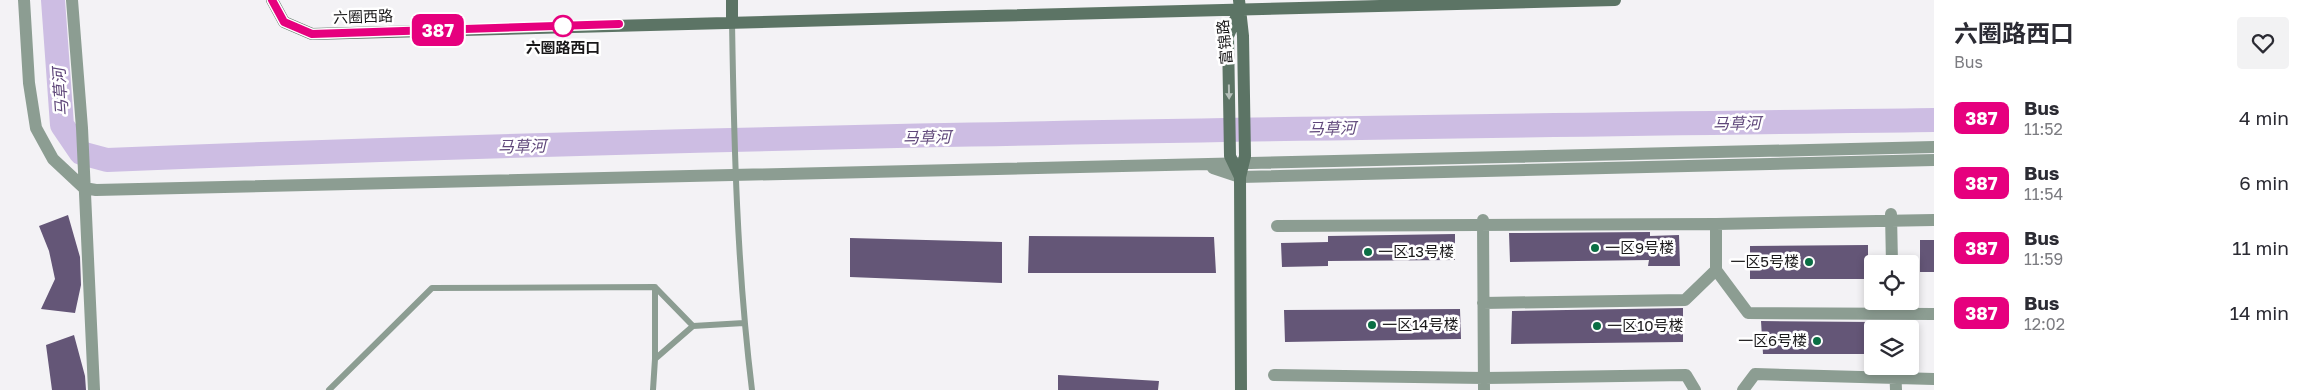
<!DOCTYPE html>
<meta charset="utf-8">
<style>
:root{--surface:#fff;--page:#f2f2f3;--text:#2b2b33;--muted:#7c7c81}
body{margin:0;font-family:"Golos Text","Noto Sans SC",sans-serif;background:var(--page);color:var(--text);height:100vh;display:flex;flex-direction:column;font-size:19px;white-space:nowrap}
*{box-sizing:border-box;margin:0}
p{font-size:16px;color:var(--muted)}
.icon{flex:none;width:28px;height:28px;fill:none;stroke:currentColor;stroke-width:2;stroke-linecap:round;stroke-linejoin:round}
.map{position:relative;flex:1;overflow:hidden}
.sheet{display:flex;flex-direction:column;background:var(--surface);width:375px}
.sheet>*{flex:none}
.badge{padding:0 10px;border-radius:8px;font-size:18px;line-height:32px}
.fabs{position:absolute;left:1864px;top:255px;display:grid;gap:10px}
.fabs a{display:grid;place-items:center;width:55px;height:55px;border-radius:5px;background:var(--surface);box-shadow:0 2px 8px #0003;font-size:25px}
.map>.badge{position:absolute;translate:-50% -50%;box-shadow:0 0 0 2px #fff}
.round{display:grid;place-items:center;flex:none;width:52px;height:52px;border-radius:5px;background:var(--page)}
.headline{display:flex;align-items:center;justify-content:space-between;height:85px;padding:0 20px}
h1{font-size:24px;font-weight:700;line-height:38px}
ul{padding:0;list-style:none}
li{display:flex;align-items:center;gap:15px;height:65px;padding:0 20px}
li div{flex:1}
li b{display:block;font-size:19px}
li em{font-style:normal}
li .badge{min-width:55px;font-weight:700;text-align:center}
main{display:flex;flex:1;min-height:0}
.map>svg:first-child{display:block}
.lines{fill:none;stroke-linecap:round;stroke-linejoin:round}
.river{stroke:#cdbde3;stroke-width:24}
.building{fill:#645677}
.lane{stroke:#8c9d92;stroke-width:6}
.street{stroke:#8c9d92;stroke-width:12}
.secondary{stroke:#5c7465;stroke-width:12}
.oneway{fill:#b6c0ba}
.line-casing{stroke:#fff;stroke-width:11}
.line{stroke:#e6007e;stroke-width:8}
.stop-dot{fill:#fff;stroke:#e6007e;stroke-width:2.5}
.poi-dot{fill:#0b6e44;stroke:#fff;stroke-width:2}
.labels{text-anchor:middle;stroke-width:5;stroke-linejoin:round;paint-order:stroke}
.street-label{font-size:15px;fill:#191819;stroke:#fff}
.stop-label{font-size:15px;font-weight:bold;fill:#191819;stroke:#fff}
.poi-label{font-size:15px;fill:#191819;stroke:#fff;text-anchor:start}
.water-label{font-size:16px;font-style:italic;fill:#5f477a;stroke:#fff}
</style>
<main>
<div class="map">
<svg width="1934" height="390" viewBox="0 0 1934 390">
<rect width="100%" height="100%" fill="#f3f2f5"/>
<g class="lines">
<path class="river" d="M53,0L62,125L81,153L107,160C715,135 1325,128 1934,120"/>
</g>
<path class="building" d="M68,215L80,257L81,285L75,313L41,309L55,279L49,251L39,226Z
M1650,232V236L1679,235L1680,266H1648L1649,260L1510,262L1509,233Z
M1455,234V260L1328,261V266L1282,267L1281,243L1328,242V236Z
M1029,236L1214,237L1216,273H1028Z
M850,238L1002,242V283L850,277Z
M1920,240H1934V272H1920Z
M1868,245V279H1750V246Z
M1683,308V342L1511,344L1512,311Z
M1460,309L1461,339L1285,342L1284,310Z
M1761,321L1872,322V354H1763Z
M74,335L85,376L86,390H52L46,345Z
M1058,375L1159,381L1158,390H1058Z"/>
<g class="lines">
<path class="lane" d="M732,22C734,145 737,268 752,390
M655,359V287
M329,390L432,288L655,287L693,326
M653,390L655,359L693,326L744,323"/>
<path class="street" d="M24,0L29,83L36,128L53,159L84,188L96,190L1934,147
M72,0L82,128L94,390
M1213,168L1240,177L1934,160
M1891,214L1892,264
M1483,220L1484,390
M1716,224V270L1748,313L1934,314
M1277,226L1716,224L1934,220
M1893,301L1894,329
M1483,303L1685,300L1716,270
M1895,366L1896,390
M1274,375L1484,378L1686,375L1695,390
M1743,390L1755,374L1934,379"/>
<path class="secondary" d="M272,0L284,22L312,34C746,20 1181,13 1615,0
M1239,0L1243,36L1245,156L1240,177L1241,390
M1239,11L1228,36L1230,156L1240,177
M732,21V0"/>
</g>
<defs><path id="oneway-solid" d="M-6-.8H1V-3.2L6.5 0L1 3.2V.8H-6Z" transform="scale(1.25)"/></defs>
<use class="oneway" href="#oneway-solid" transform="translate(1229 92) rotate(89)"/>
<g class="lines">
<g class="line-casing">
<path id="line" d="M272,0L284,22L312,34L619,24"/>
</g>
<use href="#line" class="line"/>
</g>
<circle class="stop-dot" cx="563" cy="26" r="10"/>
<g class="poi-dot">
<circle cx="1595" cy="248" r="5"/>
<circle cx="1368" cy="252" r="5"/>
<circle cx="1809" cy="262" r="5"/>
<circle cx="1372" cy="325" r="5"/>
<circle cx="1597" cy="326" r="5"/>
<circle cx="1817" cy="341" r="5"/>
</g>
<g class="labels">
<g class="street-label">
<text transform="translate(363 17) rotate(-2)" y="5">六圈西路</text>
<text transform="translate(1225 42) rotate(-95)" y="5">富锦路</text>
</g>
<g class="stop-label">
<text x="563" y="53">六圈路西口</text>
</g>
<g class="poi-label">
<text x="1605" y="253">一区9号楼</text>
<text x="1378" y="257">一区13号楼</text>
<text x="1799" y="267" text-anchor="end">一区5号楼</text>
<text x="1382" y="330">一区14号楼</text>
<text x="1607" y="331">一区10号楼</text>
<text x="1807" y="346" text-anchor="end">一区6号楼</text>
</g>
<g class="water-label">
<text transform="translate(60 92) rotate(-94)" y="6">马草河</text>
<text transform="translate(1737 123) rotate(-1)" y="6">马草河</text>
<text transform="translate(1332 128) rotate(-1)" y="6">马草河</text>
<text transform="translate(927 137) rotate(-1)" y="6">马草河</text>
<text transform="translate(522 146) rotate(-1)" y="6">马草河</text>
</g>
</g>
</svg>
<div class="fabs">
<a><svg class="icon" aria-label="locate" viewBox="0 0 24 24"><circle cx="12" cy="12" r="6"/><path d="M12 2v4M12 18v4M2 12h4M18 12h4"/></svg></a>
<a><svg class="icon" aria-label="layers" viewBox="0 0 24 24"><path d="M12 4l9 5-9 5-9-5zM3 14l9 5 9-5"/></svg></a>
</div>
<b class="badge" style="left:438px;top:30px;background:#e6007e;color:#fff">387</b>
</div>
<section class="sheet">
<div class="headline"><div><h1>六圈路西口</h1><p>Bus</p></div><a class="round"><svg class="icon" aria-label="heart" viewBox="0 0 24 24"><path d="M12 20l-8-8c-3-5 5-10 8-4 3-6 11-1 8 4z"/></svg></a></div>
<ul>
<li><span class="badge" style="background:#e6007e;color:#fff">387</span><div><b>Bus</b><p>11:52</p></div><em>4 min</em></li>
<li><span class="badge" style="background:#e6007e;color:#fff">387</span><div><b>Bus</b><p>11:54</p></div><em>6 min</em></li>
<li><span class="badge" style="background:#e6007e;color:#fff">387</span><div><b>Bus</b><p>11:59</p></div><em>11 min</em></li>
<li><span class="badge" style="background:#e6007e;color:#fff">387</span><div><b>Bus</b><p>12:02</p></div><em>14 min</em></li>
</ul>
</section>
</main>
